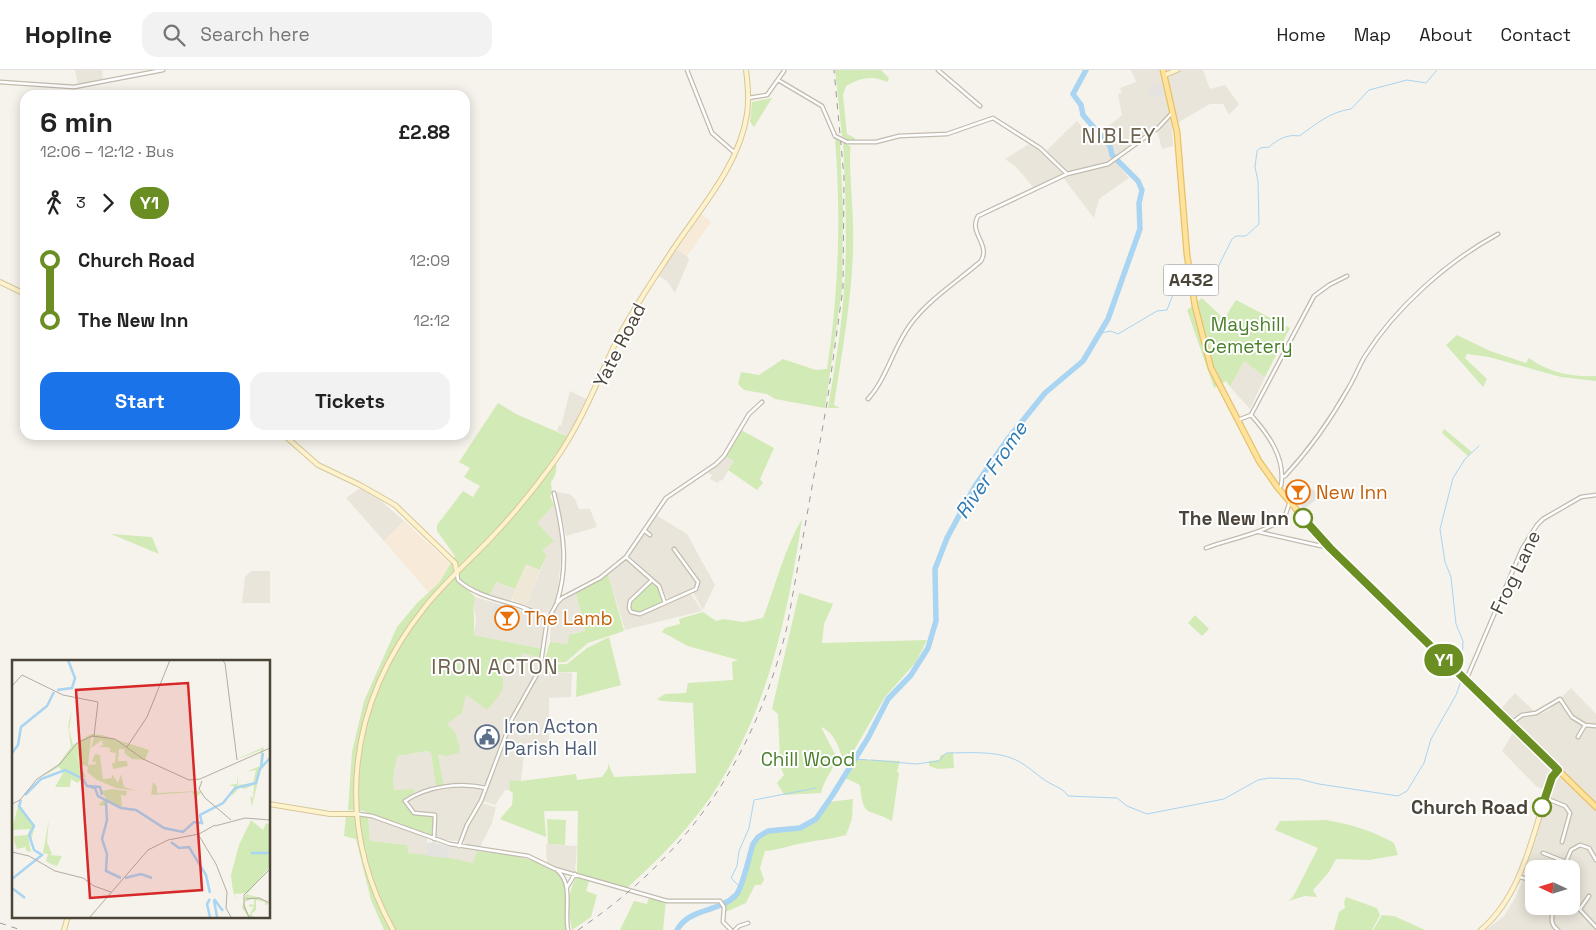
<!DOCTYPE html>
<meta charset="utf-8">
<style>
:root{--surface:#fff;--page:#f2f2f2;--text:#222;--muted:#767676;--line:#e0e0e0;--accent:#1a73e8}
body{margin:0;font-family:"Space Grotesk",sans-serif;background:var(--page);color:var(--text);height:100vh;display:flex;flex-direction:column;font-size:19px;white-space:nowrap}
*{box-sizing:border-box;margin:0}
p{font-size:16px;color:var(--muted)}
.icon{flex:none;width:28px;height:28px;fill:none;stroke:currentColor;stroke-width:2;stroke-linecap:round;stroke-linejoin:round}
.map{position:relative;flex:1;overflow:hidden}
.sheet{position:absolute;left:20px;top:20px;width:450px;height:350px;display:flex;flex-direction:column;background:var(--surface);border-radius:15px;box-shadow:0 2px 12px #0003}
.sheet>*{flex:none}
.badge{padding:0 10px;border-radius:16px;font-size:18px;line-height:32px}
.needle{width:32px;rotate:274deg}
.controls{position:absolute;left:1525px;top:790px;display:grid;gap:10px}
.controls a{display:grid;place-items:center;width:55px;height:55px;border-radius:10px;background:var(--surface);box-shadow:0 2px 12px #0003;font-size:25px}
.map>.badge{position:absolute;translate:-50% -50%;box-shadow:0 0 0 2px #fff}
.legs{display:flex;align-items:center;gap:8px;height:55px;padding:0 20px;font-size:16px}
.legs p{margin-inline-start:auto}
.head{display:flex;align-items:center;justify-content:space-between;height:85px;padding:0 20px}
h1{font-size:28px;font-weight:700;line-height:38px}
.button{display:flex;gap:10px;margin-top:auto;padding:10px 20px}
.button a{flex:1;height:58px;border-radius:15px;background:var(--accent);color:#fff;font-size:20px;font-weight:700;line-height:58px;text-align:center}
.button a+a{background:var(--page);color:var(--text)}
ul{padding:0 20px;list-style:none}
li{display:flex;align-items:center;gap:18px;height:60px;font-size:19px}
li i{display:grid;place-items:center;width:8px;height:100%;margin:0 6px;background:currentColor}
li i::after{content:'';width:12px;height:12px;margin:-6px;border:4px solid;border-radius:50%;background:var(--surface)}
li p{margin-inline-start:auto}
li:first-child i{background:linear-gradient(#0000 50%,currentColor 0)}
li:last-child i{background:linear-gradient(currentColor 50%,#0000 0)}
header{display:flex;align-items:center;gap:30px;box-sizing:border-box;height:70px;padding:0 25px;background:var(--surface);border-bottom:1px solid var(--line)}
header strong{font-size:24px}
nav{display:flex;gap:28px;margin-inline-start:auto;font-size:18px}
.search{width:350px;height:45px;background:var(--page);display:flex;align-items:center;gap:12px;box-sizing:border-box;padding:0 18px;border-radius:15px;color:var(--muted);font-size:19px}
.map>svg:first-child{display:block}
.residential{fill:#eae5da;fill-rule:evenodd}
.commercial{fill:#f7ead8}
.education{fill:#efe8d6}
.green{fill:#d2eab5}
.parking{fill:#e5e3e0}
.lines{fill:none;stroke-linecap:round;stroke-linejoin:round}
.stream{stroke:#a9d4f2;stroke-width:1}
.river{stroke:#a9d4f2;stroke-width:5.5}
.street-casing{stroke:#c2bbae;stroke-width:5}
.secondary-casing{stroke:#d6c79b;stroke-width:6}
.primary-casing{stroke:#e6c16a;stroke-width:7}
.street{stroke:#fff;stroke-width:2.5}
.secondary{stroke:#fff3cd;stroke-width:4}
.primary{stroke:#ffe39c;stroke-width:4.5}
.rail{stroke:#9a9a9a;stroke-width:1;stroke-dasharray:6 6;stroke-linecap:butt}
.street-bridge-casing{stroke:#c2bbae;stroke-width:5;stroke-linecap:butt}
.street-bridge{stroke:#fff;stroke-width:2.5}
.line-1-casing{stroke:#fff;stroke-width:11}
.line-1{stroke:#6b8e23;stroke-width:8}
.stop-1-dot{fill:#fff;stroke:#6b8e23;stroke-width:2.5}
.labels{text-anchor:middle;stroke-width:4;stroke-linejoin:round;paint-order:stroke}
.shield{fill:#fff;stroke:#817c74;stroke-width:1}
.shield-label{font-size:18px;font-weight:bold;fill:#4b4439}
.park-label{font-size:19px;fill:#4a7f2a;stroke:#fff}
.street-label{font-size:19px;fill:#4b4439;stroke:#fff}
.food-label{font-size:19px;fill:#c56008;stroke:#fff;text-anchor:start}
.stop-label{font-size:19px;font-weight:bold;fill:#4b4439;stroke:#fff;text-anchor:end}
.service-label{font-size:19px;fill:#4e5e75;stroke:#fff;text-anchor:start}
.water-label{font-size:20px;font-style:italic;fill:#2e7ab2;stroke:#fff}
.quarter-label{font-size:21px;letter-spacing:1px;fill:#6e6250;stroke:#fff}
.inset-river{fill:none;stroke:#a9d4f2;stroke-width:2.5}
.inset-road{fill:none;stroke:#b2ada4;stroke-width:1}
.view{fill:#d62828;fill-opacity:0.15;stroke:#d62828;stroke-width:2.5}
.inset-edge{fill:none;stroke:#4b4439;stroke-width:2.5}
</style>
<header>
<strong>Hopline</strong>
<div class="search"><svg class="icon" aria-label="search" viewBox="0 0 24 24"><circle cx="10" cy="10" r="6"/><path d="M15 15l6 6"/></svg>Search here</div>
<nav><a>Home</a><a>Map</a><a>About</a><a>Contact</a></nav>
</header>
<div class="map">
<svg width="1596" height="860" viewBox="0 0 1596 860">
<rect width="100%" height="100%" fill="#f6f3ec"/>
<path class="residential" d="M75,0H102L103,10L78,15Z
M1131,0H1203L1210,19L1225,15L1239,34L1229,45L1223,34H1210L1172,56L1173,76L1162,79L1156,57L1113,88L1129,108L1099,129L1094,148L1061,105L1034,118L1016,97L1005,89L1034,71L1046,81L1077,51L1093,69L1122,45L1118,24L1122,23L1120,18L1136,12Z
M676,179L687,186L689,190L675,223L667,211L659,206Z
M1244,291L1265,307L1250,339L1230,317Z
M570,321L589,330L569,367L557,361L559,355L561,356Z
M725,386L734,391L722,411L720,410L718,413L710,409L712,405L707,402Z
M360,418L380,430L404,451L384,471L346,428Z
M556,422L570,424L575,429L579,439H590L597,457L566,466Z
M554,435L563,470L558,517L555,532L548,542L541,543L526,535L547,485L541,480L537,453Z
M656,445L687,464L715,515L703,540L692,521L671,529L666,527L661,516L630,486Z
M626,488L650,510L629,530L628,539L630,544L641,545L691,524L702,541L625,560L608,504Z
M251,501H270V533H242L245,507Z
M495,512L515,519L511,531L490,525Z
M576,523L585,562L574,563L568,574L550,572L551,547L558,534Z
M475,527L495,533L490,541L506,543L512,548L516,539L530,543L544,552L543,579L474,565L476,550L473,532Z
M522,583L541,588L540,599L511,648L486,715L474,713L444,716L438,683L446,686L447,654L466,624L503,611L498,596L500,589Z
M541,603H572L571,627L549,628V673L525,674L521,711L510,710L509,720H505L495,735L483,731L521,635Z
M1571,618L1596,644V860H1486L1504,846L1516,826L1525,804L1527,790L1550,721L1537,717L1502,681L1517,656L1500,640L1515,623L1538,645L1549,640ZM1534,799H1571V836H1534Z
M428,681L431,683L436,717L415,722L413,719L394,721L393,709L397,686Z
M469,716L483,719L480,730L458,771L436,769V745L414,742L407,731L419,723Z
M481,733L496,737L492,753L480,777L465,775L463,767Z
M368,747L427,768V786L407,783V775L370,771Z
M546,774L577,776L575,802L556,798L547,793Z
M451,777L477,781L474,793L448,788Z"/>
<path class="commercial" d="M700,143L711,152L687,186L676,179Z
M404,451L450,494L439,513L429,523L384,471Z"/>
<path class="education" d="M526,493L540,500L526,535L514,531L512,527Z"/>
<path class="green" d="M835,0H881L889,8L887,12C871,5 861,8 846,16L843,25L847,64L855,68V70L849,71L842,66Z
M772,28L754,57L750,52L752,32Z
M835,68L840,71L843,142L842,219L825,338L775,329L767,324L744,320L738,314L741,302L759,305L783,289L816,300L827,299C839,222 841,146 835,68Z
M843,72L851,77C848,83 853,141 853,153C855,214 843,275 834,335L840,338H828C833,307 839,275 842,244C848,187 846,129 843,72Z
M1202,228L1224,249L1236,230L1290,258L1265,307L1244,291L1230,317L1226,311L1214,318L1187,240Z
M1457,265L1490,281L1526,293L1529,288C1549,303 1572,307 1596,306V311L1561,307L1489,287L1467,284L1465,288L1487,309L1483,317L1446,275Z
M498,333L516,344L569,367L554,386C558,394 557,405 551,412L552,424L550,426L554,435L537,453L554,471L542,480L547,485L540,500L526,494L515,519L496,512L490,525L473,520L470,522L475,527C472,534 475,554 474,565L543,579L541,588L522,583L521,587L511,592L500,589C497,600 507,611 502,620C499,627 492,634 487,640L466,624L462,643L447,654L455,662L460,679L459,683L446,686L438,684L444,716L436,717L431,683L428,681L397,686L393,709L394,720L414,719L415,722L404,730L414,744L432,745L434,751L433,767L363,741L348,740L352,682L364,631L397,557L417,533L439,513L455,486L437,461V455L463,421L473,427L480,416L464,407L470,398L459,392Z
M1444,359L1472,382L1468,386L1442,363Z
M741,360L774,378L760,409L763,413L757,420L728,400L734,391L725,386Z
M802,449C788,543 770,631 719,714C695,753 661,787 627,818L577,803L578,741H544L546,767L500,749L512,735L513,723L509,720L510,710L521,711L576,704L577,710L602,707L608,698V693L614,707L696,703L693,633L661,631L657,629L665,624L686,623L688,613L733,610L732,592L738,590L688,576L662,562L665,558L680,554L679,549L703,542L716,551L724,549L743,552L763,548C776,515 784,479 802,449Z
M111,464L152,467L159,484Z
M608,504L624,561L588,573L566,592L544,593L550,572L568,574L569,565L585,561L576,523Z
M650,513L658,517L662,532C655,537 639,547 631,540L630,533Z
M799,523L833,534L824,554L822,573L927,570L916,592L885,627L846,694L843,692C840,678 834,662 821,657L837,688C833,701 824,709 821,723L784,725L777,713L784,705L780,696C781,694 778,652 778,644L772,639Z
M1195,545L1209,559L1202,566L1188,553Z
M609,567L621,615L576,627L577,602L541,603L544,595L567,594L587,578Z
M953,682L954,698L938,699L929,696V691L939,690L941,685Z
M855,689L900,691L897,702L899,703L892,751C867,737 863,749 860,715L845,708Z
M853,729L852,749L846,765C832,769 818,770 803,773C789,775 780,780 765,781L760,798L764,810L761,815H755L746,833L723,843V834C741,827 750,786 758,767C776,757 802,763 817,748C821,743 825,737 828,732Z
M346,745L368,747L370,771L407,775L408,783L450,788L473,793L477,781C497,784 555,788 563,810C568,825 563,844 566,860H384L371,830L356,769L344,766Z
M547,749L566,750L565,775L548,774Z
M1326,750C1349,754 1374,761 1394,773L1398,785L1369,790L1336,789L1329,802L1313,820L1317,827L1305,826L1288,831L1293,827L1318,778L1275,760L1280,751Z
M576,807L589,811L586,821L597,825L591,847L572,860C568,842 567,823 576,807Z
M649,827L666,831L663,860H620L634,831L647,834Z
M1346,827L1377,838L1380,845L1372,860H1334L1339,842L1345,838L1344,832Z
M1382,845L1394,846L1425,860H1373Z"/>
<path class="parking" d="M1162,13L1165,26L1151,27L1147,17Z
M1311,418L1321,426L1304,439L1295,428L1296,426L1299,428Z
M495,533L516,539L512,548L506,543L501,550L490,541Z
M433,772L451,777L448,788L427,786V773Z"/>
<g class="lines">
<path class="stream" d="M1197,214L1210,209L1214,205L1232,169L1236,166H1246L1259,154L1258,111L1255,97L1257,81L1260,78L1269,77C1278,69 1288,64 1299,66C1317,54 1329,42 1351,39L1369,20L1407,10L1426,13L1437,0
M1101,263L1111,261L1118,264L1157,241L1167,240L1172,227L1180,218
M1462,604L1463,571L1456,554L1451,507L1445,492L1440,459L1453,408L1465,389L1479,376
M855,689L868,690
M871,690L916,694L939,691L946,683C968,683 997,680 1018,691C1028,696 1037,705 1046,711C1054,716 1063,718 1068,726L1117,728L1127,736L1147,744L1224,729L1258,710L1269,708L1299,709L1319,714L1398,726L1407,721L1424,693L1431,669L1456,625L1461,611
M740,817L731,808L737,796L739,781L749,758L754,730L816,718"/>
<path class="river" d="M677,860C690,837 719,843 736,825C743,817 749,786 753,774L758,767L768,761L800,758L816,749L832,726L868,668L888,629L911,605L928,578L936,551L935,499L947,468L975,416L1007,370L1045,323L1083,291L1108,249L1140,159L1139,133L1142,120L1138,111L1112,85L1110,76L1083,45L1081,35L1073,24L1086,0"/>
<g class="street-casing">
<path id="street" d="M687,0L712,63L735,83
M938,0L980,36
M778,10L822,36L835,66
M0,12L74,17L163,0
M748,28L767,25L784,1
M847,72H876L899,66L947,64L993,48L1040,78L1067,104
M868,329C887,308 893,278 910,255C929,229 957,212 981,191C991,174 968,163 978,146L1067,104L1108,94L1158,58L1172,43
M1251,345C1268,364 1286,388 1281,416L1278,418
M1238,350L1251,345L1314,226L1329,215L1347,206
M1282,407L1285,406C1310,379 1331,349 1349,317C1355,307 1359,296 1365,286C1396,237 1448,191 1498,164
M554,423C563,460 569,495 557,532
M645,461L650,465
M1259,462L1321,476L1326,475
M1206,478C1226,470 1270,462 1284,447C1288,442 1287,437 1290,432
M626,487L659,516L665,533
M457,503L458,510C485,534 525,530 547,551
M652,510L630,531L629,538L631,542L640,544L696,519L698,512L674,479
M1466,610L1522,479L1537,455L1543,449L1581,427L1596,425
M1510,654L1522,645L1536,643L1560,629L1572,647L1585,655
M1578,667L1585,655L1596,656
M1545,728L1565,736L1570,743L1562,772
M358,744L372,746L450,774L528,786L555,799L667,831H720L724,837L723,852L731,860
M434,769L435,745L414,743L405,731C427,716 461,712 486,718
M459,776L467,755L481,731L512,649L540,599L547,551L557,533L562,528L600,508L626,487L666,428L716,394L724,386L749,344L762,332
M1543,783L1566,792L1570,796
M1566,792L1571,780L1580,775L1589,778L1596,790
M557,800C574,814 564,841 568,860
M1519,807L1534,810
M567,817L575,804
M1571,830L1596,857
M1556,836C1551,845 1549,854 1558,860
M1580,839L1589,826
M735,860L739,856L748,853"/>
</g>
<g class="secondary-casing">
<path id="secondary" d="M1165,5L1177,0
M0,212L25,224
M284,365L318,395L360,415L395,435L455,493L457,503
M269,734L330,744H356
M64,860L68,846
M393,860C333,751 348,633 425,537C445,512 469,491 490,469C514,444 536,417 556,389C582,352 597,311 617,270C631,243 649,216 666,190C694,145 739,99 747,44C749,30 748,15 746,0
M1481,860C1525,822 1533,759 1552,707L1558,700"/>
</g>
<g class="primary-casing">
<path id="primary" d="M1163,0L1177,62L1187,185L1195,236L1211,298L1259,391L1278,418L1327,475L1596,737"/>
</g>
<use href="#street" class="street"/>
<use href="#secondary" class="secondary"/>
<use href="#primary" class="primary"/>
<path class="rail" d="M0,853L21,860
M578,860C690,784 755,687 787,557L827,333L843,218L844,107L834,0"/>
<g class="street-bridge-casing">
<path id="street-bridge" d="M835,66L847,72"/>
</g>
<use href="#street-bridge" class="street-bridge"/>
</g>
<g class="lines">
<g class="line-1-casing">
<path id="line-1" d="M1303,448L1330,478L1558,700L1552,707L1542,737"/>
</g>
<use href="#line-1" class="line-1"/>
</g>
<defs>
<g id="bar-ring" transform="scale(1.25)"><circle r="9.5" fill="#fff" stroke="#e8710a" stroke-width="1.5"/><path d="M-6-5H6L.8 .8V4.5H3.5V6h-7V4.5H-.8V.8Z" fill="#e8710a"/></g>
<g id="civic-ring" transform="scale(1.25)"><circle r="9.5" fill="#fff" stroke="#5c6f8a" stroke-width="1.5"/><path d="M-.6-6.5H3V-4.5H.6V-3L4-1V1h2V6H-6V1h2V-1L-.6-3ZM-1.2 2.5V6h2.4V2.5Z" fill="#5c6f8a"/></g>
</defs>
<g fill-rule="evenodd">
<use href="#bar-ring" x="1298" y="422"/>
<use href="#bar-ring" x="507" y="548"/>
<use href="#civic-ring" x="487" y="667"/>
</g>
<g class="stop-1-dot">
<circle cx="1303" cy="448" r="9"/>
<circle cx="1542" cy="737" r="9"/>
</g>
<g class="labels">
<rect class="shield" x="1163.5" y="194.5" width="55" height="31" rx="4"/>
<g class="shield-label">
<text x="1191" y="216">A432</text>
</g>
<g class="park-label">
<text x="1248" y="261">Mayshill<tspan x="1248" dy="22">Cemetery</tspan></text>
<text x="808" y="696">Chill Wood</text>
</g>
<g class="street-label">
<text transform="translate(619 275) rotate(-63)" y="7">Yate Road</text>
<text transform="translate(1515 502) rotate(-64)" y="7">Frog Lane</text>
</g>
<g class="food-label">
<text x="1316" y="429">New Inn</text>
<text x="524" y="555">The Lamb</text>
</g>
<g class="stop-label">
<text x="1289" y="455">The New Inn</text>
<text x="1528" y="744">Church Road</text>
</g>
<g class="service-label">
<text x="504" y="663">Iron Acton<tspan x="504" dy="22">Parish Hall</tspan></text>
</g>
<g class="water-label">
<text transform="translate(991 400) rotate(-56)" y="7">River Frome</text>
</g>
<g class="quarter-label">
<text x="1119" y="73">NIBLEY</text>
<text x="495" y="604">IRON ACTON</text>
</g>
</g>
<g transform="translate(12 590)">
<rect width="258" height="258" fill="#f6f3ec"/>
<path d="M60,49L57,70L61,85L79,74L90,75L137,90L133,100L120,99L113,94L112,89H107L106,101H115L116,106L101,109L100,103H103L104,93L97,92L99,89L95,87H87L91,85L90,80L79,88L82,77L79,78L76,105L84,104V100L83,103L80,101L83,94L88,95L91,119L100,118V114L106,123L109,114L112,127L125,131L104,128L85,120L75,112L76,107L69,104L60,87L74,117H69L70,119L65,123L59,119L58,127H43L51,113L47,107L25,120L45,106L59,87L56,66ZM252,87L247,117L240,146L238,136L241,138L242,125L232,129L226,125L227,128L219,137L223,127L217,125L225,124V112L226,125L241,123L244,110L234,112L248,106L249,90L226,99H225ZM141,122L145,127V133L187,131L189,133L183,138L180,132L139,135ZM100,129L115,131L114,136L109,135L110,148L94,140V146L86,145L94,138L89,131ZM6,146L23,165L19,181L16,176L19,192L14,191V187L5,189L3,184L2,176L16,175L18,169L0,170ZM37,159L35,182L40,194L37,195L50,196L45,206L39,203L45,208L34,201L36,194L31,193ZM239,160L251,170L254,163L257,164V208L236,233L222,234L230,248L234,234L249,238L257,244L253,245V242L244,240V250L239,254L242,257H236L222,235L220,225L219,215L227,185ZM242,238V245L237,244L238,247L242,246L237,256L232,242Z" fill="#d2eab5" fill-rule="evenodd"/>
<path class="inset-river" d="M45,30L60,28L63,18L56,0M0,93L6,85L9,67L35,46L42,32M249,108L251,93M76,126L88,127L90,135M13,135L29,119L53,110L71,119L75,126L83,128L86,136L109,148L124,150L152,168L171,172L182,162L190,163L188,155L211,143L223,128L244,123L248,109L258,98M94,142L95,160L90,179L95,194L94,211L109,218M159,182L167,188L177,187L194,215L198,233M239,193H258M113,218L129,214L140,218M0,219L30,195L22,190L17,175L22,166L7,146L9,140M0,228L13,238M198,239L195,244L198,257M202,239L211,251M202,240L205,257"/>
<path class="inset-road" d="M210,0L213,3L225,100M0,26L10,15L51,35L86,42L82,76M115,87L135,57L158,0M190,121L187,129L193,138L219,160M0,144L8,140L25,119L48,104L65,83L80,76L103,79L131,99L177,120L188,119L258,88M203,166L233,158L258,160M186,174L204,204L215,232L214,248L219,257M0,192L17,196L43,211L71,218L82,226L99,232M234,239L247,238L258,243M78,257L136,190L156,180L187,174L203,165M237,257L232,246V235L258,209"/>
<path class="view" d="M176,23L190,230L78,238L64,30Z"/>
<rect width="258" height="258" class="inset-edge"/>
</g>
</svg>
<div class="controls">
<a><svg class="needle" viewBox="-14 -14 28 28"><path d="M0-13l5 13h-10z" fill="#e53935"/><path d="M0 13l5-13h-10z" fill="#767676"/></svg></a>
</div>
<b class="badge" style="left:1444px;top:590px;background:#6b8e23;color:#fff">Y1</b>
<section class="sheet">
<div class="head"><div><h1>6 min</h1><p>12:06 – 12:12 · Bus</p></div><b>£2.88</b></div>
<div class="legs"><svg class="icon" aria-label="walk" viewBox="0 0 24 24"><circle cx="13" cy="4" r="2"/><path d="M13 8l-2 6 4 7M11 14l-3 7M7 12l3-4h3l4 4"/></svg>3<svg class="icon" aria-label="forward" viewBox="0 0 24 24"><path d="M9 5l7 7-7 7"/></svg><b class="badge" style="background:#6b8e23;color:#fff">Y1</b></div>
<ul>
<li><i style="color:#6b8e23"></i><b>Church Road</b><p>12:09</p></li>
<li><i style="color:#6b8e23"></i><b>The New Inn</b><p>12:12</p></li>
</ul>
<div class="button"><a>Start</a><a>Tickets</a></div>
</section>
</div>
